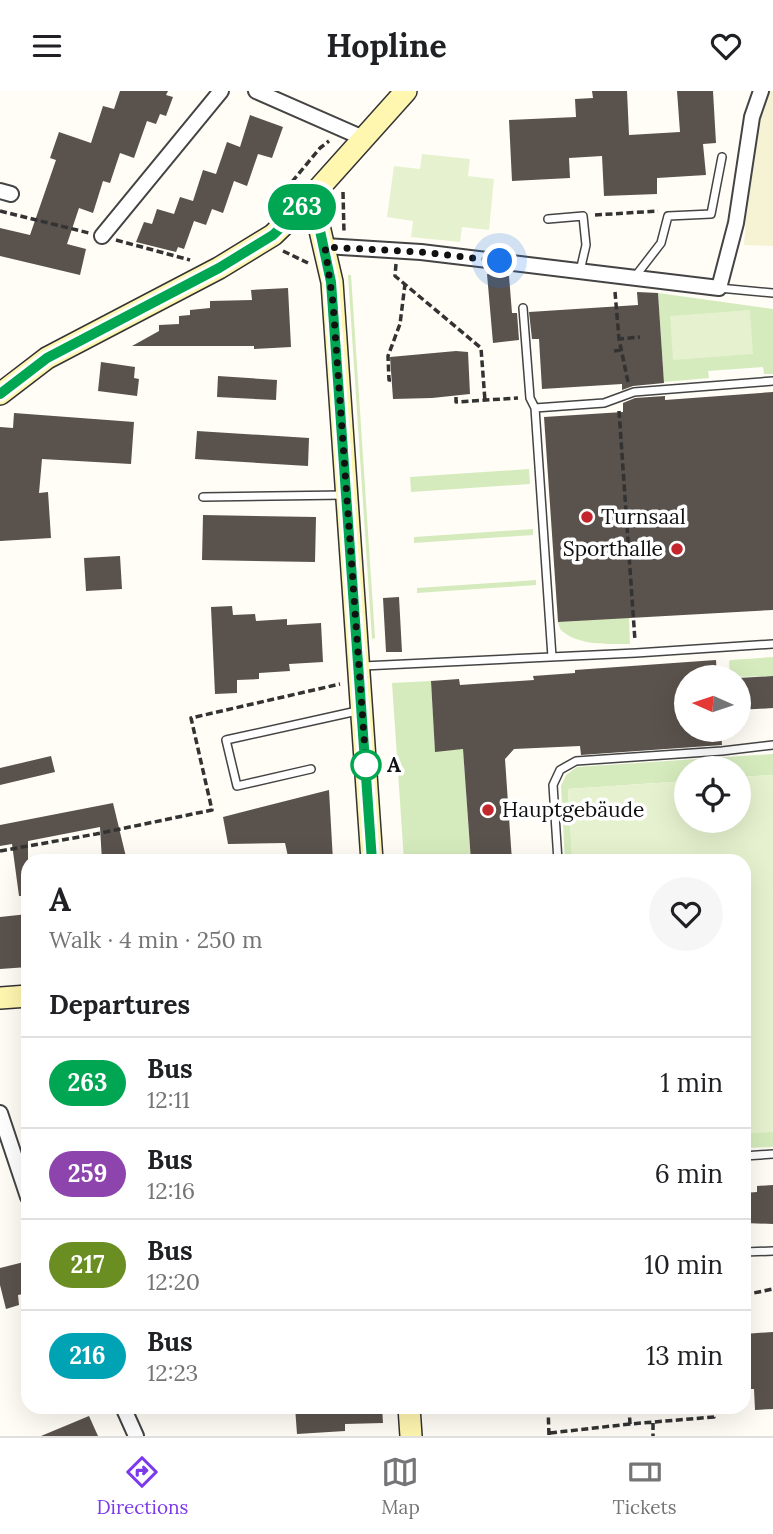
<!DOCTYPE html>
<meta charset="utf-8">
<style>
:root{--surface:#fff;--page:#f6f6f6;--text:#202124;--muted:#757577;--line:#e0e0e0;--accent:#7c3aed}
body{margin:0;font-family:Lora,serif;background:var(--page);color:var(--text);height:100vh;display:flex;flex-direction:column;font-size:26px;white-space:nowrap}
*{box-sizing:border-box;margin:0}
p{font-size:23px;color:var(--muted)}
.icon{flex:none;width:38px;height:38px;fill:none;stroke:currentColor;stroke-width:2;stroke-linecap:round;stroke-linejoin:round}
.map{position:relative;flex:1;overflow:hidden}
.sheet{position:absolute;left:21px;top:763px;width:730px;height:560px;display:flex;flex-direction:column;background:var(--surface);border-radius:21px;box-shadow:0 7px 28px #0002}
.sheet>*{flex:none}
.badge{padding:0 14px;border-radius:23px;font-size:24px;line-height:46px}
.needle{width:46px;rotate:273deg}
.buttons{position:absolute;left:674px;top:574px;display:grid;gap:14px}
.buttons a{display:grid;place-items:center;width:77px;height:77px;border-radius:50%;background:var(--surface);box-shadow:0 7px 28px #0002;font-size:35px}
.you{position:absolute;width:35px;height:35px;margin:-18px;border:5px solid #fff;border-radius:50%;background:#1a73e8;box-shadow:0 0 0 10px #1a73e833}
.map>.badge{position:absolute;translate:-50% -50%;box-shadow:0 0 0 4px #fff}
h2{padding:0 28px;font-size:26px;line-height:63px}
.round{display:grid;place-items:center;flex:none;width:74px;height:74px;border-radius:37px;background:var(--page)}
.headline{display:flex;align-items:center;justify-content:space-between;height:119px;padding:0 28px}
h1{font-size:33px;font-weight:700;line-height:52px}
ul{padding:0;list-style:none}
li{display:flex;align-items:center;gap:21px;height:91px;padding:0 28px;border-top:2px solid var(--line)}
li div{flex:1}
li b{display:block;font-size:26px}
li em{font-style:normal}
li .badge{min-width:77px;font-weight:700;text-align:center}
header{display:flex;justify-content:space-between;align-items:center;height:91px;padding:0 28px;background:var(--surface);font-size:32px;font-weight:700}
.tabs{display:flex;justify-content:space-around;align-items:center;height:98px;border-top:2px solid var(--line);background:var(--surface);font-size:19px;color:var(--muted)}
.tabs a{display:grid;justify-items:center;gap:4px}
.tabs .current{color:var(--accent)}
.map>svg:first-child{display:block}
.farmland{fill:#f6f3d4}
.green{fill:#d5ebbd}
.pitch{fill:#e6f2cf}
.building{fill:#5a524d}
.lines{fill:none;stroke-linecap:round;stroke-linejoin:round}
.lane-casing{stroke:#444;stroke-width:10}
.street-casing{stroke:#444;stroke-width:18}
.secondary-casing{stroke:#333;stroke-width:24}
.path{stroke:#333;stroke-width:3.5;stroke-dasharray:7 3.5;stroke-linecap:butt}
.lane{stroke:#fff;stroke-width:7}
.street{stroke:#fff;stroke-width:14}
.secondary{stroke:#fff6b0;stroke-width:21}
.line-casing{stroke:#fff;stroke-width:16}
.line{stroke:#00a651;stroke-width:10}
.walk{stroke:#111;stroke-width:7;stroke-dasharray:0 12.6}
.poi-dot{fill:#c4262e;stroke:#fff;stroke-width:2.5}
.stop-dot{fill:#fff;stroke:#00a651;stroke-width:3.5}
.labels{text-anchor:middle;stroke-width:7;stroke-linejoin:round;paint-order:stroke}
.poi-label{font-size:21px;fill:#111;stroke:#fff;text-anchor:start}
.stop-label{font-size:21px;font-weight:bold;fill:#111;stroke:#fff;text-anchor:start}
</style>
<header><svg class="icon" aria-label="menu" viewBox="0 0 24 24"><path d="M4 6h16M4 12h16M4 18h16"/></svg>Hopline<svg class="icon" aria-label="heart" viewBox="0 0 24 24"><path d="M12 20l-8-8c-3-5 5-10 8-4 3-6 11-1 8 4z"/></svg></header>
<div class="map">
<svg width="773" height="1345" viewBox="0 0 773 1345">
<rect width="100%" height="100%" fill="#fffdf5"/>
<path class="farmland" d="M769,0H773V155L744,154L750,73L759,27Z"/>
<path class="green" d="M348,184H351L375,547L372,548Z
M658,202L773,218V283H764L763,276L708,280L709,287L664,291Z
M529,378L530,393L411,401L410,386Z
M533,438V444L414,452V446Z
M536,489V494L417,502V497Z
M629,526L630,553C609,553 576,555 560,538L558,531Z
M773,566V585L730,586L729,570L731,569Z
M431,590L435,660L463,658L471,770H404L392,592Z
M773,663V684L739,686L738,677H686V690L568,698L572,763L773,750V1056L744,1057V770H565L561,695L566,684L577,676Z"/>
<path class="pitch" d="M422,63L470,68L468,85L494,88L489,139L462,136L460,151L411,146L413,130L387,126L394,75L420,78Z
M750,219L753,263L673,269L670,225Z
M773,684V1041L744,1043V770H572L568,698L686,690V730H738L739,686Z"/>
<path class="building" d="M120,0H168L166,4L173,6L166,25L160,23L156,33L147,30L134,67L120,62L110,92L103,90L93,122L79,117L67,153L86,158L80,184L0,165V137L30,144L56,69L50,67L59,41L91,52L103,15L114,18Z
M592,0H627L629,44L680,41L677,0H713L716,52L703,53L706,84L657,87V103L604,105L602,65L569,67L570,87L512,90L509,29L576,26L575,8L593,7Z
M250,24L283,36L272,67L258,63L247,95L234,90L223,122L212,118L206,134L194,130L184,158L178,156L176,161L136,151L144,131L152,133L157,118L174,123L180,106L193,110L203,79L216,83L227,51L240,56Z
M487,183L509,185L512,222H517L519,249L493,252Z
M288,197L291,256L254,258V255H132L159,240V234L179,233V225L190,224V219L210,217V210L252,209L251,199Z
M637,201L658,202L664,292L633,295L622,299V293L542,298L539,248H532L529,221L638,214Z
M456,260L468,261L470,303L432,307L393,308L390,266Z
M101,271L135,276L134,287L139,288L137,305L98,300Z
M218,285L277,289L276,309L217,306Z
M773,301V519L558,531L544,326L623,321V312L635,307L665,305V309Z
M14,322L134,331L131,373L42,368L39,402L48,401L51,447L0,450V336L13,337Z
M197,340L309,347L308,375L195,368Z
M203,424L316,426L315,471L202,469Z
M120,465L122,498L86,500L84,467Z
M399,506L402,561H386L383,507Z
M232,515L233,524L255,523L256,530L287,528V534L321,532L323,571L289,573L290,580L259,582V588L237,589V602L215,603L211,516Z
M716,569L717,586H686V639H721L722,654L581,664L580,655L514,658L505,668L512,770H471L463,658L435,661L431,590L459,588L460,594L534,589L533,585L575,582V579Z
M773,585V617L738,619V587Z
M51,665L55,681L0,694V677Z
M329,699L333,770H289L285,752L228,753L223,726Z
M113,712L127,770H102L100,736L28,750V805H19L12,753L0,755V734Z
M28,823V876L0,878V826Z
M773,1094V1133L744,1132V1102L757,1101V1095Z
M28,1170V1202L18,1204L19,1214L6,1218L0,1194V1177Z
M773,1241V1318L755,1319L754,1298H747V1282H744V1243Z
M295,1316H382L383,1332L345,1333V1340L297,1343Z
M89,1325L98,1345H41Z"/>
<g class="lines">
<g class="lane-casing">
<path id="lane" d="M548,128L583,125L586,154L580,180
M634,187L661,152L668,125L711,123L722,66
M719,197L773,202
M523,217L530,307L535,317
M203,406L345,404
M552,566L535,317L604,312L634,301L773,290
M363,575L636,562L773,553
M311,678L237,695L226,649L357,620
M558,770L553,694L560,679L576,670L722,660L773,654
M744,1065L773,1063
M744,1161L773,1160"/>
</g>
<g class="street-casing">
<path id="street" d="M256,0L363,47
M0,100L11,103
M102,145L221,0
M325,155L421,161L719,197L736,132L752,26L761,0
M0,1022L28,1106
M123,1316L136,1345"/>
</g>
<g class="secondary-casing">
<path id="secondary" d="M303,115L319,135L332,191L372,770
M0,303L47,267L219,177L273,144L303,115L406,0
M0,907L28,905
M409,1316L411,1345"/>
</g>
<path class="path" d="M343,101L344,142
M272,115L320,57L329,50
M0,120L89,142
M595,124L658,120
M116,149L190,169
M283,160L308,172
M396,173L395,185L481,257L485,310
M615,201L619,248
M614,260L622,259
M391,289H389L388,265L400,233L405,193
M628,291L619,248L640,246
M456,306V311L518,307
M619,320L635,550
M0,760L96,743L212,719L191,627L340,593
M744,1204L773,1198
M548,1316L549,1345
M629,1316L630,1333L714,1326L713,1316
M653,1332V1345
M550,1342L630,1333"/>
<use href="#lane" class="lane"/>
<use href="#street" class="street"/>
<use href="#secondary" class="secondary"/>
</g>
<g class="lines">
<g class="line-casing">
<path id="line" d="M0,303L47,267L219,177L273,144L303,115L319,135L331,191L372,770"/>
</g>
<use href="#line" class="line"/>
<path class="walk" d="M366,674L333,212L325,156L421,161L500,170"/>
</g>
<g class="poi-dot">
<circle cx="587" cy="426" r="7"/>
<circle cx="677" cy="458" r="7"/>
<circle cx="488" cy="719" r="7"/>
</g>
<circle class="stop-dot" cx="366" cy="674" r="14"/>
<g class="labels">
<g class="poi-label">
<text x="601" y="433">Turnsaal</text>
<text x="663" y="465" text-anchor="end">Sporthalle</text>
<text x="502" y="726">Hauptgebäude</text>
</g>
<g class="stop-label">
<text x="387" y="681">A</text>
</g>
</g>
</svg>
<div class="buttons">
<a><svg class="needle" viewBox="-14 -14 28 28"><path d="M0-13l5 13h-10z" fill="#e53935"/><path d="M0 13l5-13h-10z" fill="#757577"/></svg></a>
<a><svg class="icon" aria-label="locate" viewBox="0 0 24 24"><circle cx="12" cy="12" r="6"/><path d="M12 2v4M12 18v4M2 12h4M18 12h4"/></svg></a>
</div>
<div class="you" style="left:500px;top:170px"></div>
<b class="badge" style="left:302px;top:116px;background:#00a651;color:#fff">263</b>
<section class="sheet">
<div class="headline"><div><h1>A</h1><p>Walk · 4 min · 250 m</p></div><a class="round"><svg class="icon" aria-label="heart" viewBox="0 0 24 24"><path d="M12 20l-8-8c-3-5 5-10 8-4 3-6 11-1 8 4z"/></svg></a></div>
<h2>Departures</h2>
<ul>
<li><span class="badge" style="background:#00a651;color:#fff">263</span><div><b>Bus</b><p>12:11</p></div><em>1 min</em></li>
<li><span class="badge" style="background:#8e44ad;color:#fff">259</span><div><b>Bus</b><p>12:16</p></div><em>6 min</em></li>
<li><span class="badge" style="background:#6b8e23;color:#fff">217</span><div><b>Bus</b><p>12:20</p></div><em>10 min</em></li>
<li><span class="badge" style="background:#00a3b4;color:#fff">216</span><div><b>Bus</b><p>12:23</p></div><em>13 min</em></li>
</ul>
</section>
</div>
<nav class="tabs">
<a class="current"><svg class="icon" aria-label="directions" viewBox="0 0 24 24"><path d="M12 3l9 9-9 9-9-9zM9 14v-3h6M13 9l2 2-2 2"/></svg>Directions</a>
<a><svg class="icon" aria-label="map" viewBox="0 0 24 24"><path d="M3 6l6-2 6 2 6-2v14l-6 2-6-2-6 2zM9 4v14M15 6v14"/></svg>Map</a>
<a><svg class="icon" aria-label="tickets" viewBox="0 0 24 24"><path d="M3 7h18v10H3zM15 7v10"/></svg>Tickets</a>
</nav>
